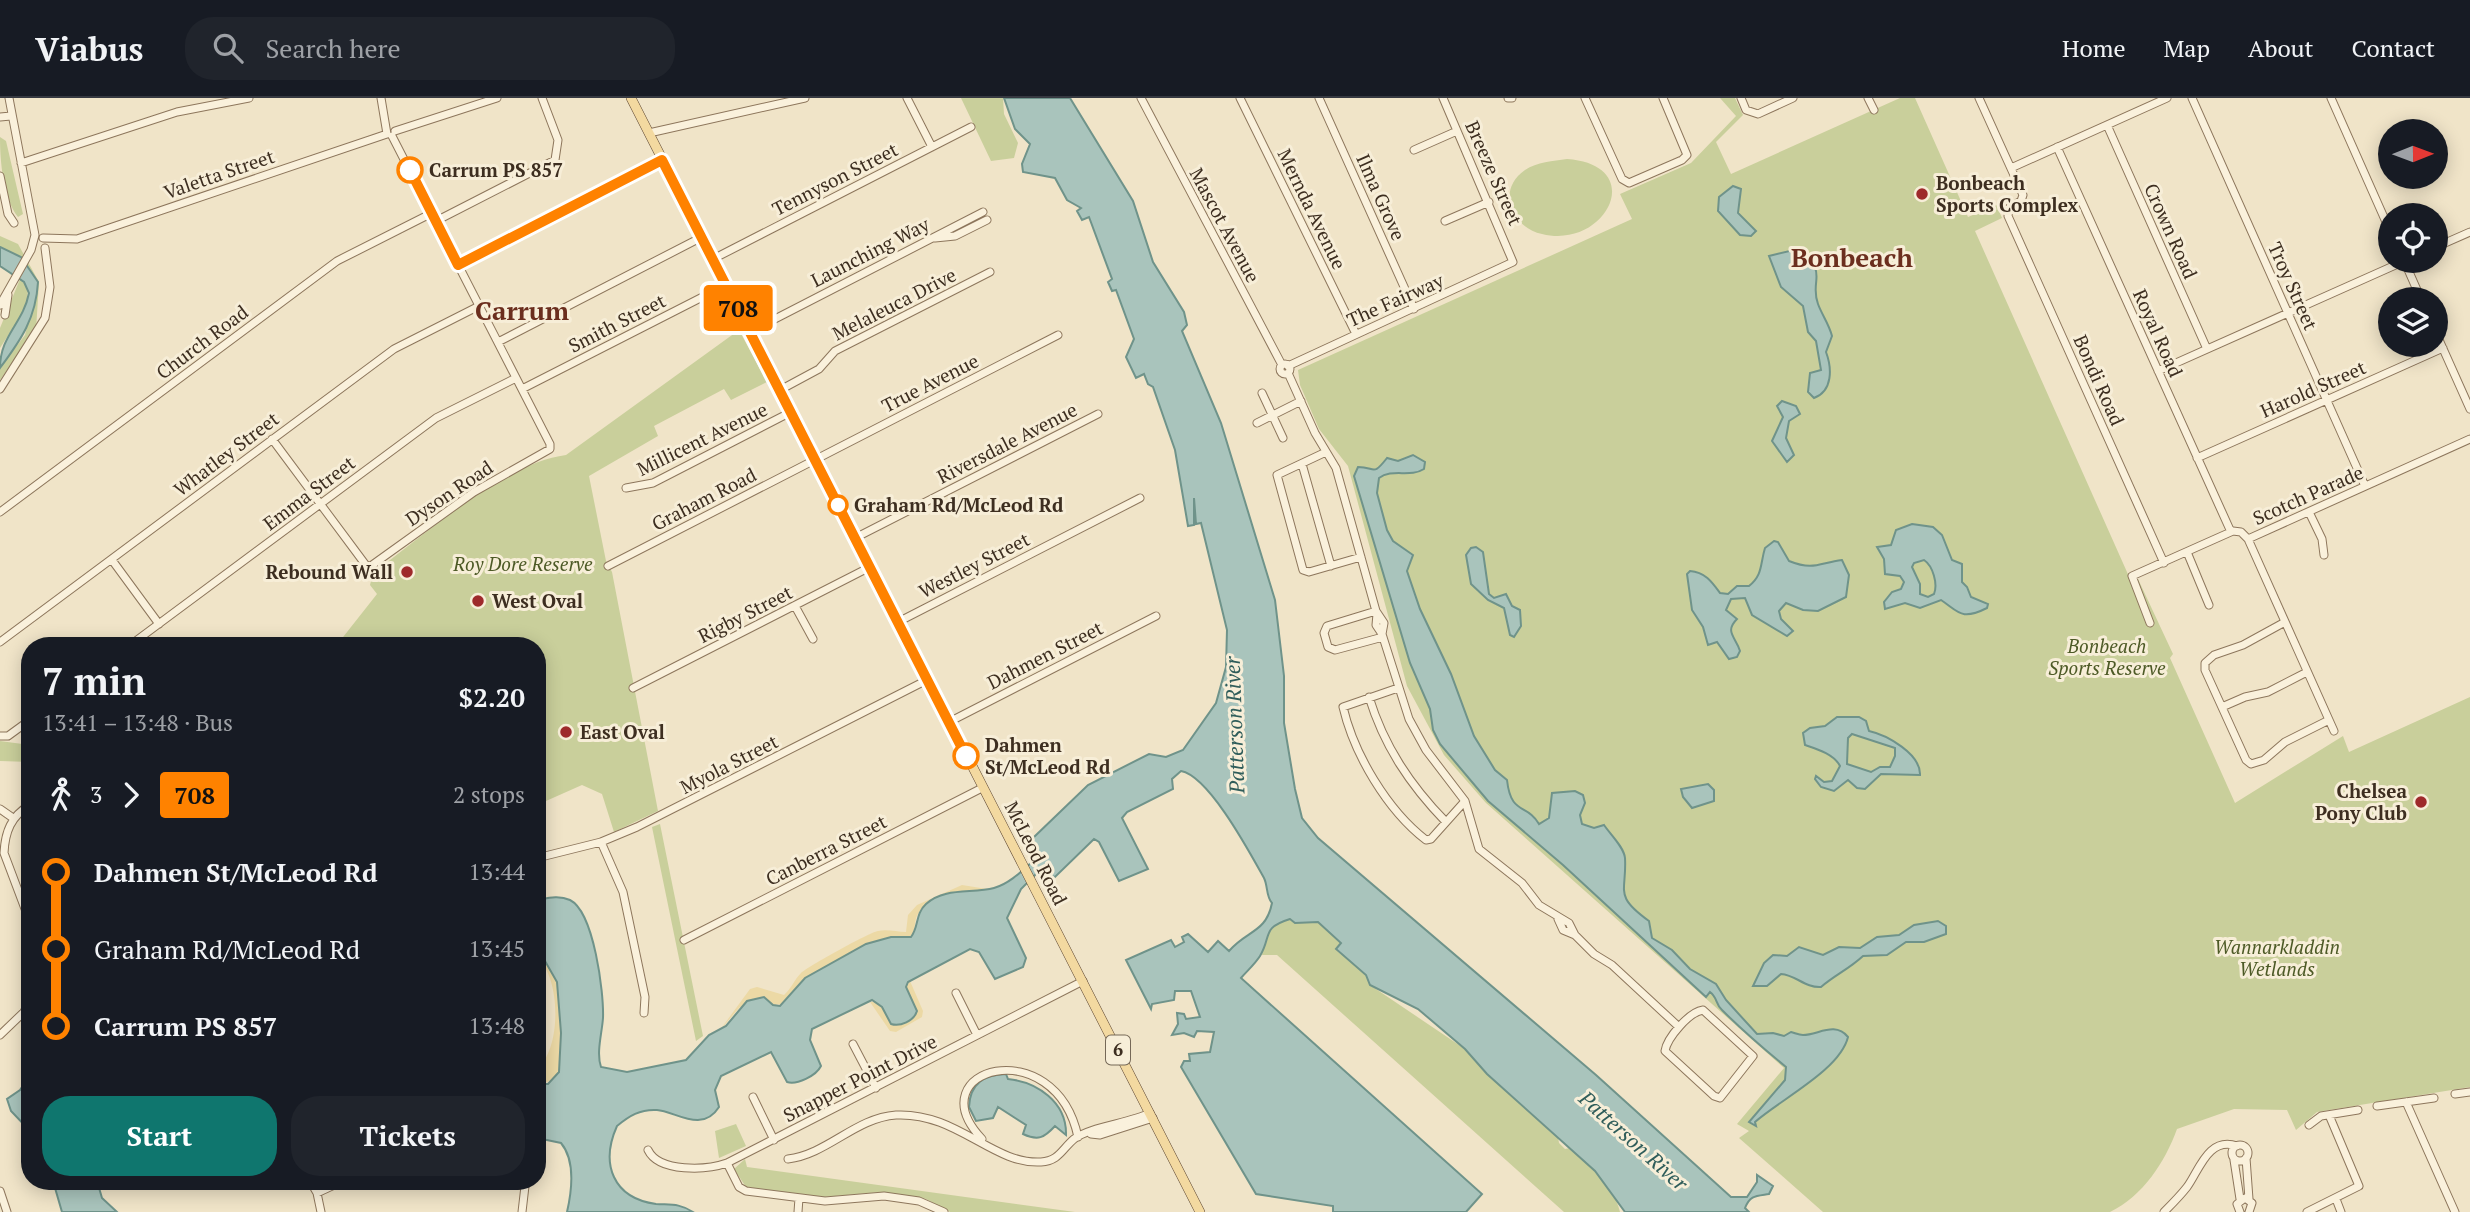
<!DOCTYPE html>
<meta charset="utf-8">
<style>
:root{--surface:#171b24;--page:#20242c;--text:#f1f3f6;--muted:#9ea1a6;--line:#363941;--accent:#0f766e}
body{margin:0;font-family:"PT Serif",serif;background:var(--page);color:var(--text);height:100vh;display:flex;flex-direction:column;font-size:26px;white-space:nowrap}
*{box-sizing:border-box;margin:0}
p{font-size:23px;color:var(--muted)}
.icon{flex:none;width:38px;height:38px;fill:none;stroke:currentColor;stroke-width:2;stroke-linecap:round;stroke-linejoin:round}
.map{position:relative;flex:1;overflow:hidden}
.details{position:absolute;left:21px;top:539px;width:525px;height:553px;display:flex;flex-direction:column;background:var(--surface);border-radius:28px;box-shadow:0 4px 18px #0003}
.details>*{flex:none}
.badge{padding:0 14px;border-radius:5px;font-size:24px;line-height:46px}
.needle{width:46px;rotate:89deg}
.tools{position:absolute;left:2378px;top:21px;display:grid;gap:14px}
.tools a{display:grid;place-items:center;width:70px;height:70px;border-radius:50%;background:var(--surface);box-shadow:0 4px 18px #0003;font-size:35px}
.map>.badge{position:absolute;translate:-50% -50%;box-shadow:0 0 0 4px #fff}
.legs{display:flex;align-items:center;gap:10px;height:77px;padding:0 21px;font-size:23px}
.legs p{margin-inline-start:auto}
.head{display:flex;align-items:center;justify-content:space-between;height:119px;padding:0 21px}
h1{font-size:38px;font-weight:700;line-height:52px}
.button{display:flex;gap:14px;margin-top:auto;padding:14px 21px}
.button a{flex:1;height:80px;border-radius:28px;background:var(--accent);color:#fff;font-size:28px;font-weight:700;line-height:80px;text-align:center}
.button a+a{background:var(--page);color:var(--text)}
ul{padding:0 21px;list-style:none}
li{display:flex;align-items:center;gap:24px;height:77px;font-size:26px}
li i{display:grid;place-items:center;width:10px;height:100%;margin:0 9px;background:currentColor}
li i::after{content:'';width:18px;height:18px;margin:-9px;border:5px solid;border-radius:50%;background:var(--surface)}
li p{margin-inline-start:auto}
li:first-child i{background:linear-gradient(#0000 50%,currentColor 0)}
li:last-child i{background:linear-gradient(currentColor 50%,#0000 0)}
header{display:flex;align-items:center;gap:42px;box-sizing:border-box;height:98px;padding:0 35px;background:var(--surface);border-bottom:2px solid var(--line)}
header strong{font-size:33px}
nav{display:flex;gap:38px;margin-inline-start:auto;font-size:24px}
.search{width:490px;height:63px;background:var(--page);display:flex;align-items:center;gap:18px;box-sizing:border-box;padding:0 24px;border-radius:28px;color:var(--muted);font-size:26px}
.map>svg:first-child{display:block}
.green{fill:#c9cf9b}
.sand{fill:#ecd9a5}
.water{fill:#a9c4bc;stroke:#6f938a;stroke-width:2;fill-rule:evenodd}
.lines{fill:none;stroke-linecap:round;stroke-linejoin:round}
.minor-casing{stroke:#8d765c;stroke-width:9}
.major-casing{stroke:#5b4430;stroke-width:10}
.minor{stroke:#faf1dc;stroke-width:7}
.major{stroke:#f3d9a0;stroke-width:9}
.line-1-casing{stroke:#fff;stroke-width:16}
.line-1{stroke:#ff8200;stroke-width:10}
.stop-1-dot{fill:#fff;stroke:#ff8200;stroke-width:3.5}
.poi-dot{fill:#9e2a2b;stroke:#f7eed8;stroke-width:2.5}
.labels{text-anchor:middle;stroke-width:6;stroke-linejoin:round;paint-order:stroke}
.shield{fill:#f7eed8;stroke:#756857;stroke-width:2}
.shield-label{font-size:18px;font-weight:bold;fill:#3d2e20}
.stop-label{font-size:19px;font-weight:bold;fill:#3d2e20;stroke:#f7eed8;text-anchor:start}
.street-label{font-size:19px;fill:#3d2e20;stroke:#f7eed8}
.poi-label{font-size:19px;font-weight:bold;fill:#3d2e20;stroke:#f7eed8;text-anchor:start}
.park-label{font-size:19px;font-style:italic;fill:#4d5a26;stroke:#f7eed8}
.water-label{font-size:21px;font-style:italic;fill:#2f5d5a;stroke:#f7eed8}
.district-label{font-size:26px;font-weight:bold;fill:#6b2e1e;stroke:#f7eed8}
</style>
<header>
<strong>Viabus</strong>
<div class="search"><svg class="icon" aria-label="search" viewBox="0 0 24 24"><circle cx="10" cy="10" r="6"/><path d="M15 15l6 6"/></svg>Search here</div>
<nav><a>Home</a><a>Map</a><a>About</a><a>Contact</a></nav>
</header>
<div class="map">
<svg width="2470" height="1114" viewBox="0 0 2470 1114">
<rect width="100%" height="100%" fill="#f0e4c8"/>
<path class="green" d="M961,0H1003L1004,16L1018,45L1014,60L991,63Z
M1720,0H1735L1743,17L1716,44L1731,76L1900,0H1915L1968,119L2002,105L1999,113L2002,120L1975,133L2131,483L2138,481L2173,556L2170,560L2235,705L2343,638L2349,654L2470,599V989L2317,1014L2296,1032L2287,1012L2234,1011L2177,1031C2165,1064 2143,1098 2110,1114H1823L1739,1040L1749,1033L1737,1026L1784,970L1486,705L1444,657L1407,588L1348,368L1319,331L1300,287L1298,272L1632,121L1620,96L1691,65L1736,18Z
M0,39L6,43L23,116L18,119C3,100 0,63 0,39Z
M1567,61C1649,67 1606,152 1542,136C1511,129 1496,92 1525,72C1537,64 1553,63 1567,61Z
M0,138L18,146L39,184L36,232L0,282V270L25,237L38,184L21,159L0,149Z
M20,181L28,189L27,204L20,219L0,250V230Z
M739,232L767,284L731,302L724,291L654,328L658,338L589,378L606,463L612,474L658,713L614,734L602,696L582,687L537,707V548H336L377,496L370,487L373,475C425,437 503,365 566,357Z
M0,643L30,647V664L0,663Z
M660,726L703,938L696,943L652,729Z
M1290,821L1296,825L1318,824L1342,845L1337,852L1366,877L1370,887L1465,951L1558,1039L1559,1045L1565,1051L1570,1050C1590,1068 1614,1087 1620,1114H1564L1277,857H1262C1265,837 1270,827 1290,821Z
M736,1026L746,1048L719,1060L715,1033Z
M745,1061L747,1069L1075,1114H950L926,1101L881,1094L824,1099L746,1089L734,1071Z"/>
<path class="sand" d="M962,787L987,791C964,797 933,790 918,816C913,824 917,833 909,840L891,839L866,846L805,880L783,906L740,909L720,932L750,891L757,889L784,897C791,891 794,882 801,875C809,868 868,835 878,833C887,831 897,834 906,834L908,817L917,807Z
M537,859L545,863L557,884L561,935L559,974L554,982L537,986V971C562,950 561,880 537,859Z
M910,883L923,913L922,919L896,934L890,933L870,904H877L905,925L917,913L906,889Z"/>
<path class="water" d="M1004,0H1070L1133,103L1153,164L1184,214L1187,227L1182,233L1221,325L1275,502L1284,578V625L1295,691L1302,720L1318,740L1596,977L1731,1099H1747L1757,1084V1077L1773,1088L1769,1096C1756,1098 1750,1097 1745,1110L1749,1114H1625L1595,1073L1487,976L1465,951L1418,911L1370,887L1366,877L1336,851L1341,845L1318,824L1295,825L1290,821C1261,830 1272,838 1260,858C1255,866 1247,873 1241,880L1482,1096L1466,1114H1333V1108L1256,1096L1181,969L1184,963H1190L1189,956L1210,954L1214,934L1197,933L1194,939L1184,935L1172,937L1178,926L1177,915L1184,916L1186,921L1200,919L1191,893H1175L1174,902L1152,906L1151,911L1126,862L1171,842L1175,849L1184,844L1182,839L1188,836L1208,854L1218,843L1229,853C1247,832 1266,835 1272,805C1266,799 1268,788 1264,780C1250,755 1209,678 1181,673L1172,681L1173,691L1127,714L1122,720L1148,771L1119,783L1099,744L1094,741L1055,779L1038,774L1021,791L1007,820L1026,860L1023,869L995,881L979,854L970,851L908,884L906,889L917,913C914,923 900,929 891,926L882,909L872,902L812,931L810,942L821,968C816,978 797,987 787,984L771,954L721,978L715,992L719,1009C702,1036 675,1013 657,1012C640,1011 629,1018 617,1028C600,1066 613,1100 656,1106C671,1107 679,1105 693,1114H567C572,1092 576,1063 561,1045L537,1040V986H548L559,974L561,935L557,884L545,863L537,859V802C548,800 559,797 570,802C594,814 604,895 603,920C602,935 596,955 601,969L627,974L686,962L709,937L726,928L747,903L764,899L773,907L780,908L805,880L866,846L891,839H911C919,829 915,816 926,806C945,789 972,796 994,790C1009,786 1022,773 1033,763V740L1088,687L1149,656L1166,659L1183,652L1216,605L1226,569L1227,532L1201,425L1196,426L1194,400V427L1188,428L1175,352L1153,289L1148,286L1144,276L1136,280L1126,259L1134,241L1116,192L1112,193L1108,184L1112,181L1089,119L1082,122L1077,113L1081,110L1067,102L1055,80L1023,74L1022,66L1030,46L1015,31Z
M1733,88L1741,91L1738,115L1756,133L1751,138L1740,137L1718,113L1719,99Z
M0,149L21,159L38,184C36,220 21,242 0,270C0,237 23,226 29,195L24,184L0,168Z
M1798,151C1830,175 1809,182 1818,206C1822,217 1829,226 1832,238L1826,254C1832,270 1833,293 1814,300L1808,294L1810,275L1821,272L1816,243L1808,234L1803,208L1781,189L1769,158Z
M1782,303L1796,308L1800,316L1789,323L1786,340L1794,357L1787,364L1772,343L1783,319L1777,308Z
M1413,357L1425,364L1424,371C1410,380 1392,370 1379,380L1377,395L1387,432L1393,443L1413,457L1407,473L1420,511L1451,576L1474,638L1495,672L1507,682C1511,718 1527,705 1539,726L1549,720L1552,695L1575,693L1583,697L1585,705L1580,717L1582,726L1594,730L1604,727C1610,736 1624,749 1625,760C1627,794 1613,797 1649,823L1652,840L1672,852L1690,871L1716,886L1726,902L1757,936L1773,935L1784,938L1791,934C1795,935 1799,937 1803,937C1818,937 1835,923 1848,939C1840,972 1781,1001 1755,1024L1756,1028L1749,1024L1785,982L1786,969C1764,951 1742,932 1722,912C1715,906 1718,900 1710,894L1706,899L1563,767L1488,703L1440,646L1433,632L1430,611L1410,565L1354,378L1358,369C1376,369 1372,379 1387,360L1398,363Z
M1912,426L1933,429L1942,437L1952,462L1962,466V484L1967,489L1971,499L1988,506L1987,510C1961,523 1959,514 1941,502L1920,510L1905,505L1885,511L1884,504L1892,494L1901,491L1904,484L1900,478L1885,476L1884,461L1877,449L1891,447L1896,432ZM1924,462C1933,468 1938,486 1934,496L1928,499L1920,496V486L1912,469L1914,465Z
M1774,443L1778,444L1789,463C1814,473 1819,465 1842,462L1849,477L1846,499L1818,513L1803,512L1786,505L1779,513L1781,521L1793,533L1787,538L1752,517L1745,500L1731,501L1726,512L1737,521C1724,534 1736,539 1740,553L1737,559L1729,561L1717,544L1708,547L1703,529L1692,512L1687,476L1690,473C1705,474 1712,484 1720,495L1728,496L1737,488H1749C1763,477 1760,466 1765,450Z
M1476,449L1483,454L1489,496L1494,500L1506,496L1512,508L1520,512L1521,528L1514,539L1510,537L1504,510L1488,502L1471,486L1466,457L1471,450Z
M1837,619H1859L1866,623L1869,633C1887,637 1921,656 1920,677L1881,676L1865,691L1857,690L1848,682L1834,693L1821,689L1815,681L1816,678L1824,684L1832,683L1840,668C1834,656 1817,651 1805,647L1803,635L1810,630L1825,628ZM1852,636L1895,650V658L1890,669H1880L1871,674L1847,666L1848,640Z
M1708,686L1714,692V703L1692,710L1683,699L1681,691Z
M1938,823L1946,828V836L1924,844H1906L1887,857L1863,858C1849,871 1835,877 1821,889C1805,890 1796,877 1781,876L1767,888H1753L1764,865L1773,857L1787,858L1799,849L1823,857L1839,849L1860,850L1877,839L1899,837L1914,827Z
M1006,976L1008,981C1037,984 1067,1004 1066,1037L1055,1028C1044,1040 1038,1043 1023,1036L1026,1027L998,1009L993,1020L976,1023L969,1009C970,985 984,977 1006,976Z
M30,977V1033L11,1013L7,1001L20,992Z
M53,1083H97L102,1100L117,1114H62Z"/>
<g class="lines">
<g class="minor-casing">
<path id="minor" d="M381,0L387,36
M907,0L932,49
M1141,0L1282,267
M1240,0L1356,236
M1319,0L1414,211
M1508,0H1512
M1585,0L1622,81L1629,85L1682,62L1687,57L1663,0
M1741,0L1746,12L1758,16L1793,0
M1868,0L1874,12
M1979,0L2023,97L2021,103L2009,110L2008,118L2164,465
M2192,0L2365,388
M2331,0L2390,133
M0,19L11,18
M2107,27L2207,251
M395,33L497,0
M649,35L805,0
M2057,49L2231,434
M1414,52L1457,33
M21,65L177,14L249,0
M2011,70L2167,0
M0,78L8,116L14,125
M436,123L555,62L558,42L542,0
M1445,123L1489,104
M43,140L77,141L387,36
M935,140L955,138L987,122
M2436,149L2470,134
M713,161L971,29
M459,167L662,62
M2406,167L2421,201
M0,207L31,152L35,137L9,0
M5,217L8,197
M747,227L770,223
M2436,235L2470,311
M753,240L756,233L771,223L983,114
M498,244L702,139
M1280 271a5 5 0 1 1 10 0a5 5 0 1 1-10 0Z
M1288,268L1513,164L1443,0
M2158,273L2400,165
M1288,275L1315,335L1336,370L1376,513L1384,525L1382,536
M0,291L45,220L50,189L45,150
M522,291L726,187
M780,292L819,271L835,253L990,174
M1262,295L1283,340
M1257,325L1301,303
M272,341L368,470L474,394L550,351V346L392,38
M1326,354L1277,377L1303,472L1309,474L1361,459
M2197,360L2443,250
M1302,366L1331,468
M626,390L653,385L791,314
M0,414L337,163L432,115
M2309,414L2322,441L2324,457
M855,440L1098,316
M2248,441L2470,341
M2187,454L2209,507
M112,462L159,526
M608,468L1058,237
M795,508L813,541
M1376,513L1327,528L1324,535L1328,549L1335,552L1383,539
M1377,516L1376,527L1382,536L1409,621L1426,652L1465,703L1479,751L1522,785L1539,807L1569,825L1575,837L1594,856L1612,867L1679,929
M898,524L1140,400
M2285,524L2243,547L2214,557L2205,565V572L2246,662L2251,666L2264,662L2285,644L2329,622
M2150,525L2132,478L2233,433L2241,434L2248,441L2334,633
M0,544L394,251L479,208
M129,548L436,320L516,280
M633,590L870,469
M1398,590L1343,609C1354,656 1387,712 1426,742L1431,741L1465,703
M1369,599C1384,648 1410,687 1446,724
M2222,609L2245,599L2268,594L2307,574
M949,624L1156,518
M0,638H8L30,622
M30,707C11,718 5,734 4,755L30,824
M0,711L13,720
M601,744L623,794L645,899L644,915
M537,760L601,744L637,729L927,582
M1558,821L1563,832L1575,837
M684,842L982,690
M956,895L977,937
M1703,912L1753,958L1720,1000L1714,998L1665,953C1667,940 1689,914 1703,912Z
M0,937L24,914L30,902
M853,946L876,990
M2455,996L2470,994
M753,999L774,1042
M2406,1004L2455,1114
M2377,1008L2434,1000
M2309,1027L2321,1018L2358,1012
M1091,1036L1100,1037L1153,1020
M982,1041C915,970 1055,932 1078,1039
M2232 1055a8 8 0 1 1 16 0a8 8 0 1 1-16 0Z
M648,1052C659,1075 707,1072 727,1065L1083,883
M2246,1060L2249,1101
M788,1061C828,1056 855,1020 896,1017C957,1014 993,1067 1041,1064C1059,1063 1062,1051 1074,1041C1089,1029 1130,1025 1150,1015
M2234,1062L2240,1101
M727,1065L739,1089L746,1093L825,1103L884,1098L919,1103L944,1114
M310,1083L317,1095L321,1114
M481,1083L525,1088L522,1114
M0,1093L7,1114
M317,1095L343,1083
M2336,1101L2341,1114
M798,1114L799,1100
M2164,1114C2172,1106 2180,1098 2187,1089C2199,1073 2208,1038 2237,1048
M2240,1114L2237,1106L2245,1100L2252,1105L2249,1114
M2307,1114L2359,1088L2329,1017"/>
</g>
<g class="major-casing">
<path id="major" d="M631,0L1200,1114"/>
</g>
<use href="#minor" class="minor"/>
<use href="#major" class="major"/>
</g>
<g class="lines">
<g class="line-1-casing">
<path id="line-1" d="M410,72L458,167L662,62L966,658"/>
</g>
<use href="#line-1" class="line-1"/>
</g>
<g class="stop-1-dot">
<circle cx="410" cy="72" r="12"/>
<circle cx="838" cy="407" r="9"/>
<circle cx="966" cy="658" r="12"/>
</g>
<g class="poi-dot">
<circle cx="1922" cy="96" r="7"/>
<circle cx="407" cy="474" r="7"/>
<circle cx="478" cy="503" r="7"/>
<circle cx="566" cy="634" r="7"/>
<circle cx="2421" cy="704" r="7"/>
</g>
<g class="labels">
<rect class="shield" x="1106" y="937.5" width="24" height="29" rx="5"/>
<g class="shield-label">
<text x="1118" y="958">6</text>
</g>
<g class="stop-label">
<text x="429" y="79">Carrum PS 857</text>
<text x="854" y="414">Graham Rd/McLeod Rd</text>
<text x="985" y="654">Dahmen<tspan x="985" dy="22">St/McLeod Rd</tspan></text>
</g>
<g class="street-label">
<text transform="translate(1494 75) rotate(66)" y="7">Breeze Street</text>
<text transform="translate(219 76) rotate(-19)" y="7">Valetta Street</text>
<text transform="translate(835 81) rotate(-27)" y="7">Tennyson Street</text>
<text transform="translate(1381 99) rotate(66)" y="7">Ilma Grove</text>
<text transform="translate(1312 111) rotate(64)" y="7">Mernda Avenue</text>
<text transform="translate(1225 127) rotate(62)" y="7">Mascot Avenue</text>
<text transform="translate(2171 133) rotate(66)" y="7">Crown Road</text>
<text transform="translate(870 154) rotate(-27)" y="7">Launching Way</text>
<text transform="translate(2293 188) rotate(66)" y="7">Troy Street</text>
<text transform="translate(1395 202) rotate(-24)" y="7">The Fairway</text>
<text transform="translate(894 206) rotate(-27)" y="7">Melaleuca Drive</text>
<text transform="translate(617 225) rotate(-27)" y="7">Smith Street</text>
<text transform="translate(2158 235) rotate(66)" y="7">Royal Road</text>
<text transform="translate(202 244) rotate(-37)" y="7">Church Road</text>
<text transform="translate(2099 282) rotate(66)" y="7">Bondi Road</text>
<text transform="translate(930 285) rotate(-27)" y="7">True Avenue</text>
<text transform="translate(2313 291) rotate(-24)" y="7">Harold Street</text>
<text transform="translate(702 341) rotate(-26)" y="7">Millicent Avenue</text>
<text transform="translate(1007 345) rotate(-27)" y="7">Riversdale Avenue</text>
<text transform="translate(226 356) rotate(-37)" y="7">Whatley Street</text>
<text transform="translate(309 395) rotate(-37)" y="7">Emma Street</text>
<text transform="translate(449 395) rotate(-34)" y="7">Dyson Road</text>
<text transform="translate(2308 397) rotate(-24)" y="7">Scotch Parade</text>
<text transform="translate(704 401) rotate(-27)" y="7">Graham Road</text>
<text transform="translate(974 467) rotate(-27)" y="7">Westley Street</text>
<text transform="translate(745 516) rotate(-27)" y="7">Rigby Street</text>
<text transform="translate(1045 557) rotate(-27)" y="7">Dahmen Street</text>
<text transform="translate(729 666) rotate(-27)" y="7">Myola Street</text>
<text transform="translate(826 752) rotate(-27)" y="7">Canberra Street</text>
<text transform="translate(1036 755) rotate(63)" y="7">McLeod Road</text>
<text transform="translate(860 980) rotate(-27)" y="7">Snapper Point Drive</text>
</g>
<g class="poi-label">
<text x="1936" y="92">Bonbeach<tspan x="1936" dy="22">Sports Complex</tspan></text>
<text x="393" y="481" text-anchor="end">Rebound Wall</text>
<text x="492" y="510">West Oval</text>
<text x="580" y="641">East Oval</text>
<text x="2407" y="700" text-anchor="end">Chelsea<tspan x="2407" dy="22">Pony Club</tspan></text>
</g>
<g class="park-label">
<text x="523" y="473">Roy Dore Reserve</text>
<text x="2107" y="555">Bonbeach<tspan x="2107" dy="22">Sports Reserve</tspan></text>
<text x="2277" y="856">Wannarkladdin<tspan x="2277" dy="22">Wetlands</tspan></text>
</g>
<g class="water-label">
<text transform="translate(1235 627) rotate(-92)" y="7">Patterson River</text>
<text transform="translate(1633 1043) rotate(42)" y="7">Patterson River</text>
</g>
<g class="district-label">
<text x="1852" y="169">Bonbeach</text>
<text x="522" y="222">Carrum</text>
</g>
</g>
</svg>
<div class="tools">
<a><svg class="needle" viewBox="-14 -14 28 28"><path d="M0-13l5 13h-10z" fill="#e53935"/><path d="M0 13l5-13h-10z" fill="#9ea1a6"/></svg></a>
<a><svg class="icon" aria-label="locate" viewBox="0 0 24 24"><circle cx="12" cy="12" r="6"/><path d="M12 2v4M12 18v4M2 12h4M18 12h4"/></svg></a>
<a><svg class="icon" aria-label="layers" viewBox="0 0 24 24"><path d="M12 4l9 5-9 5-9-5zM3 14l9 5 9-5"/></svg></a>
</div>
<b class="badge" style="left:738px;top:210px;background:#ff8200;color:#111">708</b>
<section class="details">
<div class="head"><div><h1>7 min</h1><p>13:41 – 13:48 · Bus</p></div><b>$2.20</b></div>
<div class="legs"><svg class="icon" aria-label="walk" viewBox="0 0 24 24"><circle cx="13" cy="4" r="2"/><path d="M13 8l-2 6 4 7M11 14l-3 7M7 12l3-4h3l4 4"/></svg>3<svg class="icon" aria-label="forward" viewBox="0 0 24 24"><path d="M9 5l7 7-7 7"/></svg><b class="badge" style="background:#ff8200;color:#111">708</b><p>2 stops</p></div>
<ul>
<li><i style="color:#ff8200"></i><b>Dahmen St/McLeod Rd</b><p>13:44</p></li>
<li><i style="color:#ff8200"></i><span>Graham Rd/McLeod Rd</span><p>13:45</p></li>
<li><i style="color:#ff8200"></i><b>Carrum PS 857</b><p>13:48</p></li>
</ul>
<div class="button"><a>Start</a><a>Tickets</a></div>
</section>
</div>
